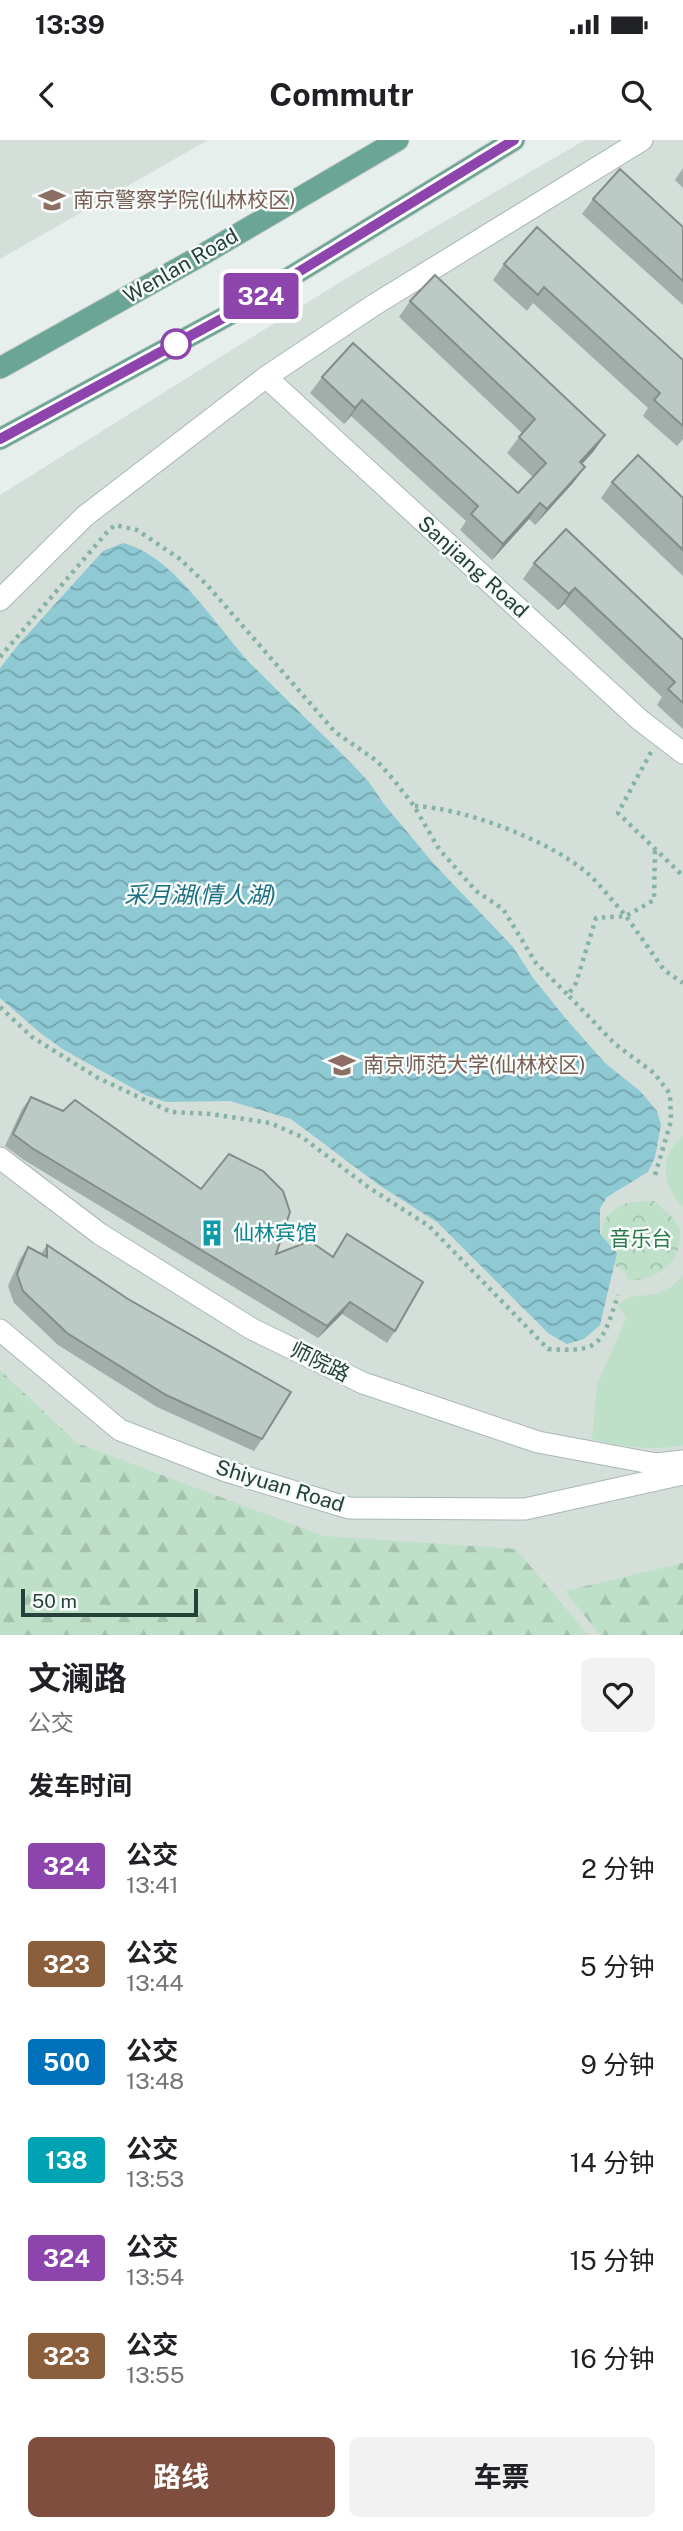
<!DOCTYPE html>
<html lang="zh">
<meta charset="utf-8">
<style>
:root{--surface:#fff;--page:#f2f2f2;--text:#202124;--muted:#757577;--accent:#7f4e3f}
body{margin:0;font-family:"Public Sans","Noto Sans SC",sans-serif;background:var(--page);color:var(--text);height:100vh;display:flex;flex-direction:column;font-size:26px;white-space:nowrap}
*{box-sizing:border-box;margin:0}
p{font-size:23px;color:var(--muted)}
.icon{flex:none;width:38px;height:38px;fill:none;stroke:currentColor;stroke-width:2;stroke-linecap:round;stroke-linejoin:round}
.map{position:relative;height:1495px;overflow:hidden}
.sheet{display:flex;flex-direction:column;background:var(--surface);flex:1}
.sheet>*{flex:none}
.badge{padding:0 14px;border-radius:5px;font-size:24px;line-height:46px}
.scale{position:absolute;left:21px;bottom:18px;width:177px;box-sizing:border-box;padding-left:7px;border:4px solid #24423a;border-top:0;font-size:19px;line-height:24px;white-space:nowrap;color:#24423a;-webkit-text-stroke:5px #f7fbf9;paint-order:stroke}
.map>.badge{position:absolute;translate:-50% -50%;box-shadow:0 0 0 4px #fff}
h2{padding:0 28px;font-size:26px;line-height:63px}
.round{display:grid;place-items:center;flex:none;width:74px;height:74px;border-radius:10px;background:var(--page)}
.overview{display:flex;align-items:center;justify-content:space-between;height:119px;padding:0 28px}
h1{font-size:33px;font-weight:700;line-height:52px}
.primary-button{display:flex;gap:14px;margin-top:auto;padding:14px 28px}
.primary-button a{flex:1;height:80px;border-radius:10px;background:var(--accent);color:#fff;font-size:28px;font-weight:700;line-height:80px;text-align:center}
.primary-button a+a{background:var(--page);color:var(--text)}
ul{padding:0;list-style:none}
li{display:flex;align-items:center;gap:21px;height:98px;padding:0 28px}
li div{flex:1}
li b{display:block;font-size:26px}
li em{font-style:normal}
li .badge{min-width:77px;font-weight:700;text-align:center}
.status{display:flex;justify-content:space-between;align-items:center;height:49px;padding:0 35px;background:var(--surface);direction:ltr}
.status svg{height:19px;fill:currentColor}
header{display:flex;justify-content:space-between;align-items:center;height:91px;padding:0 28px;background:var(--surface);font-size:32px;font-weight:700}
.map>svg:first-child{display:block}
.built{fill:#d4dfda}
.grass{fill:#bfe0c8}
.forest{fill:url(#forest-firs)}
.park{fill:url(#park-crowns)}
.water{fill:url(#water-waves)}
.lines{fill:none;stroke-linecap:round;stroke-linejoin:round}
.street-casing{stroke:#a8b8b2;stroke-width:23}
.primary-casing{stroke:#c2cac8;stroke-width:23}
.path{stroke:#86b3a5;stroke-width:4.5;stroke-dasharray:3.5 5;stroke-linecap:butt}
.street{stroke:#fff;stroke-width:21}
.primary{stroke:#6aa596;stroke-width:21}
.wall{fill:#a1aea9}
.shaded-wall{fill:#838d89}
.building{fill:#bbcac4;stroke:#838d89;stroke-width:2}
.line-casing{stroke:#fff;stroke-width:16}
.line{stroke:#8e44ad;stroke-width:10}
.stop-dot{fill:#fff;stroke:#8e44ad;stroke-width:3.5}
.labels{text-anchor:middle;stroke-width:5;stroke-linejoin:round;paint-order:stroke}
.education-label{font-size:21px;fill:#785e54;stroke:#f7fbf9;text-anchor:start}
.street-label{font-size:21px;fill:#24423a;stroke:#f7fbf9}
.culture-label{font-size:21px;fill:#0d838f;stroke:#f7fbf9;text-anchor:start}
.park-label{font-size:21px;fill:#2d7a4b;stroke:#f7fbf9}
.water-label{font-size:23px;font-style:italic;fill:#1c6f80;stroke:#f7fbf9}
</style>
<div class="status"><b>13:39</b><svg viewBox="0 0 49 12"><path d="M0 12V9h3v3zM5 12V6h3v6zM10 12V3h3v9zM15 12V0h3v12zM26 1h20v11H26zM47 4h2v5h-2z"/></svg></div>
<header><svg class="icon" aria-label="back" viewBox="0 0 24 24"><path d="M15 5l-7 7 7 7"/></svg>Commutr<svg class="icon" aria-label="search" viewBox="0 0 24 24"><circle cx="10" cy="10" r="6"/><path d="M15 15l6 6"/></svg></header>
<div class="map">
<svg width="683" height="1495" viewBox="0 0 683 1495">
<defs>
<pattern id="forest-firs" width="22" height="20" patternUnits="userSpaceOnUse" patternTransform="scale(1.75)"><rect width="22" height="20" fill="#bfe0c8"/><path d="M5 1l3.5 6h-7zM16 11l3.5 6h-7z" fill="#a4c1ad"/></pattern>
<pattern id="park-crowns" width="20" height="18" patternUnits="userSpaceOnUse" patternTransform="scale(1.75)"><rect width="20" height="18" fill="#bfe0c8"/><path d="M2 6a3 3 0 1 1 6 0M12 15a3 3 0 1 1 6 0" fill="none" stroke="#a4c1ad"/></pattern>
<pattern id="water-waves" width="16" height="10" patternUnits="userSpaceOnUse" patternTransform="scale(1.75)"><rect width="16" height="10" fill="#8ec9d4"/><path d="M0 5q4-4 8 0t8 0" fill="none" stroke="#74a5ad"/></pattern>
</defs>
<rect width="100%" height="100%" fill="#e6efeb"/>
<path class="built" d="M0,0H208L0,119Z
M585,0H683V1495H0V355L342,141Z"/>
<path class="grass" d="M683,996V1067C661,1047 659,1014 683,996Z
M683,1136V1305C649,1312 625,1306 592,1299L597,1244L627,1177L617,1166C632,1152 636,1158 654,1154C667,1152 674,1144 683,1136Z"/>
<path class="forest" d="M0,1230L77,1303L324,1396L516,1409L588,1495H0Z
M683,1423V1495H600L565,1451Z"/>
<path class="park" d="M655,1061C664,1070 677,1079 680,1091C683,1124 655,1141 628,1140L625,1131C598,1121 591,1082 618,1067C629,1060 643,1062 655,1061Z"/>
<path class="water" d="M123,403C176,416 218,491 256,529C293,567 333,603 369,642L383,663L434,724L513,807L533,838L567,880L605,923L640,951L657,971L661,985L655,1017L648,1032L607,1057L600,1068V1094L617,1113L600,1185L584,1199L567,1204L548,1193L438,1083L379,1045L291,979L230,961L166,962L145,955L64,910L39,892L0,858V528L18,505L103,411Z"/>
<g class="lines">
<g class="street-casing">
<path id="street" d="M266,237L640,580L683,613
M0,460L85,376L266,237L374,165L642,0
M0,1018L100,1094L252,1189L363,1243L538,1302L656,1324L683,1321
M0,1190L120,1290L226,1331L349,1368L525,1369L683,1334"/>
</g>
<g class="primary-casing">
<path id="primary" d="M0,228L202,115L398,0
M0,299L225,177L514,0"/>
</g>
<path class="path" d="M0,517L108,391L115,385L137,390L180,419L208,446L335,592L377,621L393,639L414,666L439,709L476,751L503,769L536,823L568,855
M651,612L618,673L683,736
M415,666C464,668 548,700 586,732C600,744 613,762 626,776L654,760L655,709
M0,867L32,897L98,938L171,972L211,974L270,983L302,997L368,1047L429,1086L548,1209C602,1213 602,1203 618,1155
M655,1035L671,981L670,954L654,933L615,904L568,855L576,843L596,778L626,776L664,830L683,843"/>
<use href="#street" class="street"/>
<use href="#primary" class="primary"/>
</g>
<path class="wall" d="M683,28V48L675,40Z
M593,59L683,87V165L582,74Z
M504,124L683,220V299L677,306L643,276L648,268L533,163L527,171L493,140Z
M410,161L594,311L582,324L585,327L573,343L535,385L529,379L492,420L460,390L466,381L351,276L344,284L310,253L322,237L353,203L518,353L533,337L507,313L522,293L399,177Z
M612,342L683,358V436L601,358Z
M534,423L683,500V589L657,565L662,557L564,464L558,470L523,439Z
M31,957L276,1114L332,1117L347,1094L395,1191L387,1203L342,1174L318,1198L24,1020L5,1006L22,969Z
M47,1105L262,1299L254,1311L157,1267L58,1205L14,1163L8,1146L20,1119L28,1107L41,1114Z"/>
<path class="shaded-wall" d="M362,260L351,276L344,284L355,268Z
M605,295L594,311L569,338L580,322Z
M585,327L573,343L535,385L547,369Z
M540,363L529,379L492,420L503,404Z
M575,448L564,464L558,470L569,454Z
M350,1162L342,1174L318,1198L327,1186Z"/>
<path class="building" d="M620,29L683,87V141L593,59Z
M537,87L683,220V286L654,260L660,253L544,147L538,155L504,124Z
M435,135L605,295L580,322L585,327L547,369L540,363L503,404L471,374L478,366L362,260L355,268L322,237L353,203L518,353L546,323L519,297L535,279L410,161Z
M638,315L683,358V410L612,342Z
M566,389L683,500V563L668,549L675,542L575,448L569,454L534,423Z
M31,957L63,971L75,960L201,1049L229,1014L263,1031L283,1051L290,1072L276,1114L310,1101L333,1117L347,1094L423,1142L395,1191L350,1162L327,1186L32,1008L13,994Z
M47,1105L128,1159L291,1252L262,1299L166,1255L67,1193L23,1151L17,1134L28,1107L47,1117Z"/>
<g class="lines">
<g class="line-casing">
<path id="line" d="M0,299L225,177L514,0"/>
</g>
<use href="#line" class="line"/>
</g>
<defs>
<g id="university-bare" transform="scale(2.1)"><path d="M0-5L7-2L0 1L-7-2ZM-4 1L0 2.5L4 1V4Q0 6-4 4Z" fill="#8d6e63" stroke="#f7fbf9" stroke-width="2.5" paint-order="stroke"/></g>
<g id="building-bare" transform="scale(2.1)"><path d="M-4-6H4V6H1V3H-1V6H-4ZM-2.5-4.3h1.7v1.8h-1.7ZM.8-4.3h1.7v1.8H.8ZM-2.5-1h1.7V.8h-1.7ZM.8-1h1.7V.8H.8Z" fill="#0f9aa8" stroke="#f7fbf9" stroke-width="2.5" paint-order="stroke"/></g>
</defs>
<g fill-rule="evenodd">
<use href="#university-bare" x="52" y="60"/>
<use href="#university-bare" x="342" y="925"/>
<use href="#building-bare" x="212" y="1093"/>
</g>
<circle class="stop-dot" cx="176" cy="204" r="14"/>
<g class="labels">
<g class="education-label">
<text x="73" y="67">南京警察学院(仙林校区)</text>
<text x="363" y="932">南京师范大学(仙林校区)</text>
</g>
<g class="street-label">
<text transform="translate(181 126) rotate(-30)" y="7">Wenlan Road</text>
<text transform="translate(473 427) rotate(42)" y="7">Sanjiang Road</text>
<text transform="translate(320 1222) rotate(26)" y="7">师院路</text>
<text transform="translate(280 1346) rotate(17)" y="7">Shiyuan Road</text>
</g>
<g class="culture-label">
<text x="233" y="1100">仙林宾馆</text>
</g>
<g class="park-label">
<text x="641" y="1106">音乐台</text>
</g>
<g class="water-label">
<text x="200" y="763">采月湖(情人湖)</text>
</g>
</g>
</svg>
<div class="scale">50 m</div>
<b class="badge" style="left:261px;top:156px;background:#8e44ad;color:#fff">324</b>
</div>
<section class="sheet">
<div class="overview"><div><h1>文澜路</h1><p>公交</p></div><a class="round"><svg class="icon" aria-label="heart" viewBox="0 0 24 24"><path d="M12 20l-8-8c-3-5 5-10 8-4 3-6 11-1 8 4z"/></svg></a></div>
<h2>发车时间</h2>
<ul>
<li><span class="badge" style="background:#8e44ad;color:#fff">324</span><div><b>公交</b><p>13:41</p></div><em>2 分钟</em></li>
<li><span class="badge" style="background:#8b5e3c;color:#fff">323</span><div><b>公交</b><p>13:44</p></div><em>5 分钟</em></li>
<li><span class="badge" style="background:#0072bc;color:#fff">500</span><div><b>公交</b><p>13:48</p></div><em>9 分钟</em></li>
<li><span class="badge" style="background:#00a3b4;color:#fff">138</span><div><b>公交</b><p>13:53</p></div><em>14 分钟</em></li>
<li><span class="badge" style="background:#8e44ad;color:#fff">324</span><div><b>公交</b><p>13:54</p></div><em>15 分钟</em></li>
<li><span class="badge" style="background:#8b5e3c;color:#fff">323</span><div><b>公交</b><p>13:55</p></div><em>16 分钟</em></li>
</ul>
<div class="primary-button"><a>路线</a><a>车票</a></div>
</section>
